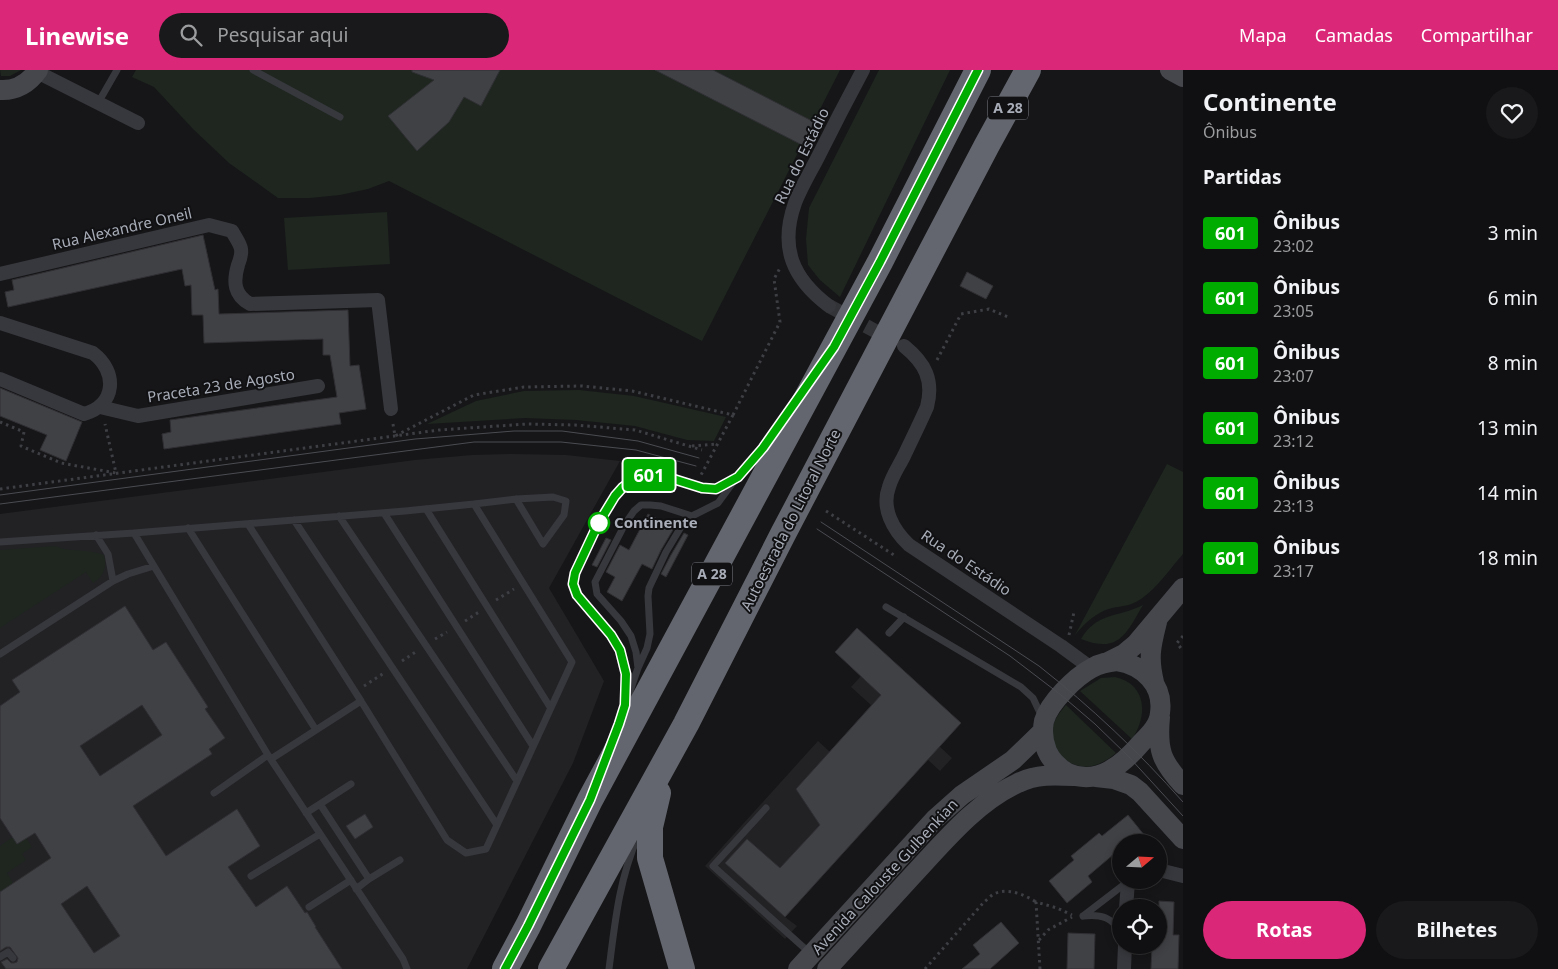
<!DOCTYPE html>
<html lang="pt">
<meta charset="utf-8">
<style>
:root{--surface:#101012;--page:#19191b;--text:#f1f3f6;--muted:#9c9d9f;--line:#303032;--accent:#db2777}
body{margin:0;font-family:"Noto Sans",sans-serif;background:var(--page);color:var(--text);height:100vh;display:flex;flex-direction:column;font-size:19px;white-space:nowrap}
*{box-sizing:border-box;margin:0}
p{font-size:16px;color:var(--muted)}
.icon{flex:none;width:28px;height:28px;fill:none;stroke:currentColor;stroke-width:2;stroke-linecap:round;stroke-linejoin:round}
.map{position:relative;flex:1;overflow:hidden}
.drawer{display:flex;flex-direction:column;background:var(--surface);width:375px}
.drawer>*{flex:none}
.badge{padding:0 10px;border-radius:4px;font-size:18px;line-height:32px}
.needle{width:32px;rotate:71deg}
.buttons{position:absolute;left:1112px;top:764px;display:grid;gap:10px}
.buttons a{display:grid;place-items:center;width:55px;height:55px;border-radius:50%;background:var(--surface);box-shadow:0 2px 8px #0003,0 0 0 1px var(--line);font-size:25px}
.map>.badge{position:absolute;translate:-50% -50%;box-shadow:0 0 0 2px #fff}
h2{padding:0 20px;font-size:19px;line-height:45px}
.round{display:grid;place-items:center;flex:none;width:52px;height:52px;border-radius:26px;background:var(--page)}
.overview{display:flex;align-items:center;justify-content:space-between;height:85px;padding:0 20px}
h1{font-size:24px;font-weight:700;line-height:38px}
.action{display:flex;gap:10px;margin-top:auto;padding:10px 20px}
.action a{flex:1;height:58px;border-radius:30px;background:var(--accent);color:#fff;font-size:20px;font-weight:700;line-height:58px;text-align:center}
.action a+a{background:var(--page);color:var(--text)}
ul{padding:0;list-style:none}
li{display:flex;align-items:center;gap:15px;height:65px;padding:0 20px}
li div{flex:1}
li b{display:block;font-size:19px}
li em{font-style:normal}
li .badge{min-width:55px;font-weight:700;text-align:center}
header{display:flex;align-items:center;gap:30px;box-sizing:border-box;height:70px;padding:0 25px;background:var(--accent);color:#fff}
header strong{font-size:24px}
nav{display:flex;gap:28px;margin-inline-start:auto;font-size:18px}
.search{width:350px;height:45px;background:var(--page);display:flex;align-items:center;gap:12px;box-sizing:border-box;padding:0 18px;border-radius:28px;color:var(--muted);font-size:19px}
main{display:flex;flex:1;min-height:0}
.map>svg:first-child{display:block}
.built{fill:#222225}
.green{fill:#1e261f}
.building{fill:#404145;stroke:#303034;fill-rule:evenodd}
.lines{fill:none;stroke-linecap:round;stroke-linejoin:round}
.street-tunnel{stroke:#333438;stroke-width:14;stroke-dasharray:14 7;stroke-linecap:butt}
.path{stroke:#3d3f44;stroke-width:3;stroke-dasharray:2.5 4;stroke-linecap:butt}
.lane{stroke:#37383d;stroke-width:7}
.street{stroke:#37383d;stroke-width:14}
.secondary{stroke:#45474d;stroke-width:20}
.highway{stroke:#63666e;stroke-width:26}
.tram{stroke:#4a4c52;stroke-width:1}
.line-casing{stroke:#fff;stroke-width:11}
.line{stroke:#00ac00;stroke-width:8}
.stop-dot{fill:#fff;stroke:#00ac00;stroke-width:2.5}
.labels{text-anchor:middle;stroke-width:4;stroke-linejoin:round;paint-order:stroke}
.shield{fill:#111113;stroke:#7b7e86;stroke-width:1}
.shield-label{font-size:14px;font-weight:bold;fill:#a8adb8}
.street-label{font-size:15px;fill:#a8adb8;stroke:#111113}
.stop-label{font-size:15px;font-weight:bold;fill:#a8adb8;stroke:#111113;text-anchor:start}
</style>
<header>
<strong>Linewise</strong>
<div class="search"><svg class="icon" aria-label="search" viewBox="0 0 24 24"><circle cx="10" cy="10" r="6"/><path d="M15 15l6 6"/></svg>Pesquisar aqui</div>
<nav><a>Mapa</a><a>Camadas</a><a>Compartilhar</a></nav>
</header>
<main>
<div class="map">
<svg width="1183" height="899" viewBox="0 0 1183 899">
<rect width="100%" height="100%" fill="#161618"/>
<path class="built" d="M512,384L566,385L620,391L549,518L604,611L573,693L467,899H0V444L415,390L472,385Z
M857,558L961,653L939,676L952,688L940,701L927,689L785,847L797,856L785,869L705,796L818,671L830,682L871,635L851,617L861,606L835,582Z"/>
<path class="green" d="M0,0H21L10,6H1Z
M136,0H840L702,271L389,111L368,119L340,125L310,128H278L229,93L193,59L154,17L132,7Z
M879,0H950L840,227L820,210L808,195L806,169L809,138Z
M387,142L390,194L288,200L284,148Z
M579,320L634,326L726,347L714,371L687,370L635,356L576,350L525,348L427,354L476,331L524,321Z
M1167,394L1183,402V484C1170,499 1157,518 1141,529C1131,536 1122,536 1112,538C1096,542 1085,553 1075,565Z
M55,476C71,483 88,478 104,485C107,497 104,506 93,513L86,502L0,558V480Z
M1143,535C1126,564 1119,584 1081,569C1097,542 1117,548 1143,535Z
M1115,607C1147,614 1148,646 1132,669L1080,621L1101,608Z
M1066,635L1116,683C1109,689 1101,694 1092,696C1069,701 1047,678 1053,656C1055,648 1061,641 1066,635Z
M13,767L18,774L26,768L32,777L22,784L26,790L7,803L13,813L0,822V776Z"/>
<path class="building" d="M412,0H500L481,36L464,27L449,52L417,81L388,46L434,10L412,2Z
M655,0H713L814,52L802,75Z
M203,165L215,220L218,219L219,244L348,240L350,296L359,295L366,339L339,343L341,354L164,379L162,364L171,362L170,350L337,327L330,285H323V269L204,273L203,245H192L191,215L185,216L182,199L8,237L5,222L14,220L12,210Z
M967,202L993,216L986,229L960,216Z
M0,318L82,352L66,391L40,380L47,365L0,346Z
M648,444L674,458L661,480L652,499L642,494L622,531L607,522L615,507L606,502L620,475L629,480Z
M684,463L688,465L666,507L661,504L671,485Z
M606,468L611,470L597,497L592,495Z
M125,536L153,580L166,572L208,637L205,639L225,668L209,679L212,684L133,736L166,786L237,739L260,776L228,797L256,837L287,816L305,843L307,842L316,857H315L342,899H6L1,892L7,889L11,893H14L17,892L18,888L10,877H6L0,881V822L51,788L35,763L17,774L0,748V636L20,622L12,610ZM142,635L162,665L100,706L80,676ZM87,816L120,866L94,883L61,834Z
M857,558L961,653L785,847L725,793L747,769L780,798L820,755L796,719L881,625L835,582Z
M365,744L373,757L355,769L346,756Z
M1128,745L1145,766L1138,772H1121V778L1088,806L1092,812L1067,833L1049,811L1074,790L1071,786L1099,763L1102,766Z
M1159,831L1174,832L1173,865H1179L1178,899H1151L1152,875H1159Z
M1001,852L1019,873L990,899H962L980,884L973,875Z
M1068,863L1095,864L1094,899H1067Z"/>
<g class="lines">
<path class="street-tunnel" d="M829,236L890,269"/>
<path class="path" d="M937,290L961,244L989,239L1008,247
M733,345L780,252L774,209L780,198
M0,352L24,362L21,376L61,393L116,403L105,354
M393,354L395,366L474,325L524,317L582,316L632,321L733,345L701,405
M692,376L717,374
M0,419L439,360L527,354L575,355L635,360L702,380
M826,441L897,487
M496,530L514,519
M465,551L479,542
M1069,565L1074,542
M1183,566L1177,573L1183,581
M435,569L447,562
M402,591L417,581
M364,616L384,603
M1039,870L1048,860L1072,847
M925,899L984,832C987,830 990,826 994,824C1008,817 1025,825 1036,832
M1040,899L1036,832L1057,838L1072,845"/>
<path class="lane" d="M253,0L340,47
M98,33L117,0
M474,434L516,429L553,427L566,431L564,445L543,474L516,429
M426,439L550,637
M384,443L533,676
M339,446L517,711
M294,450L497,755
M248,454L361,631
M188,458L316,660
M134,463L405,441L474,434L572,592L486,779L466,783L447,770L361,631L271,689
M96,465L108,484L113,511
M0,472L134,463L268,685L403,889L407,899
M886,537L1021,617L1033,628L1042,647
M889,563L904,547
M0,584L113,511L128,504L154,496
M638,598L636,582L631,566L621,551L597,524L595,512L625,454L634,441L641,435H650L661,436L692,446
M626,624C628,602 624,581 610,563C599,550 573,530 574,512C574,498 590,470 597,456C606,440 617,418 634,410C654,400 674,409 693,415C700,417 707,421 715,419C722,418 729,412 735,408
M620,650L638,598L647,578L650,564L648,526L649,518L666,482L681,457L692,446L718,433L737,407L763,378L777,358
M214,723L268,685
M320,734L369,809L356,819
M766,738L713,796L811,884
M306,743L351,714
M251,806L320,764
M369,809L400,790
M309,837L351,810
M1083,846L1126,813
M1083,846C1101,844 1113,847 1121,864
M0,887L8,882L13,888
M609,899C615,852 619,810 638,766"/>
<path class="street" d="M37,2L138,53
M0,204L209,155L232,161C235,167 240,173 241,179C242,185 240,190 238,195C233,212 234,225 250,234L378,230L391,339
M829,236C793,209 779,178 795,133C801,117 811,101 819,85C833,57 848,28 863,0
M0,253L93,283C118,302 116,335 84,344L0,309
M904,276C925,293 934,310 927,337C920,353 912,369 904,386C899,396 892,406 889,417C881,438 893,460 909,475L1061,576L1091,598
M100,337L138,346L318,316
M1159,800L1183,806
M1126,838L1128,812L1130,810
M1124,899L1125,875"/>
<path class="secondary" d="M1170,0L1183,7
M0,20C16,21 29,13 38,0
M1117,591C1143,595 1164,615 1160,643C1159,655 1150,664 1142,672C1124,693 1098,717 1068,703C1059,698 1051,690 1047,681C1043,671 1042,661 1044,651C1049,633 1075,607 1092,598C1100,593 1108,592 1117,591Z
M1108,592L1124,584L1136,574L1183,518
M1154,612C1148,587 1151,576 1157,552
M1160,647C1157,680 1161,691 1183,715
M1096,707L1114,709L1131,715L1140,722L1183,769
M798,899L935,749L962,725L1013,690L1043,661
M827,899C855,868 884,837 912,806C943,773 976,732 1018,713C1036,704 1055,705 1074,706"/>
<path class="highway" d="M658,723L650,757V788L682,899
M505,899L528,856L590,730L880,192L978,0
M551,899L686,654L783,464L987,75L1028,0"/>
<path class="tram" d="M0,425L415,369L514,361H562L638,371L699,388
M0,434L474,372H561L636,380L696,396
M821,452L1039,596C1091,637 1139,682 1183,732
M817,459L1010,586L1061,625L1095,654L1129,687L1183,746"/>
</g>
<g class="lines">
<g class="line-casing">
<path id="line" d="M505,899L528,856L590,730L619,654L625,635L626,604L620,580L611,565L577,525L573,514L575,503L598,454L615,426L623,417L633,410L654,405L667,407L702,418L716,419L738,407L763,378L834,277L880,192L978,0"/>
</g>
<use href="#line" class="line"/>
</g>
<circle class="stop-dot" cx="599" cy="453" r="10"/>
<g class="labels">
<g class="shield">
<rect x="988" y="26.5" width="40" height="23" rx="4"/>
<rect x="692" y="492.5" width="40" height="23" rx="4"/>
</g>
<g class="shield-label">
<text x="1008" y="43">A 28</text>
<text x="712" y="509">A 28</text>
</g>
<g class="street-label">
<text transform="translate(802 86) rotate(-64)" y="5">Rua do Estádio</text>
<text transform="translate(122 159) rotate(-13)" y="5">Rua Alexandre Oneil</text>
<text transform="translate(221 316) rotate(-9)" y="5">Praceta 23 de Agosto</text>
<text transform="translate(791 450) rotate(-63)" y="5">Autoestrada do Litoral Norte</text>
<text transform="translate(966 493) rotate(34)" y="5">Rua do Estádio</text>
<text transform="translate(885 807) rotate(-47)" y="5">Avenida Calouste Gulbenkian</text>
</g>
<g class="stop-label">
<text x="614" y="458">Continente</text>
</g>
</g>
</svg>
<div class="buttons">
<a><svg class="needle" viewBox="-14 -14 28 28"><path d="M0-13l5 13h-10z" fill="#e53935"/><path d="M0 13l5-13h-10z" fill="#9c9d9f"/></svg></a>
<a><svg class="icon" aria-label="locate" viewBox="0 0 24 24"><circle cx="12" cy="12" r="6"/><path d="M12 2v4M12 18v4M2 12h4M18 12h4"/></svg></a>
</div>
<b class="badge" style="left:649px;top:405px;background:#00ac00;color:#fff">601</b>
</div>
<section class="drawer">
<div class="overview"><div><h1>Continente</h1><p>Ônibus</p></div><a class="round"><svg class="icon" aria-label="heart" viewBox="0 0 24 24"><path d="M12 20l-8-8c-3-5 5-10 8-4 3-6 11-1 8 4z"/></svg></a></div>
<h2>Partidas</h2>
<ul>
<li><span class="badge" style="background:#00ac00;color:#fff">601</span><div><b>Ônibus</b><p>23:02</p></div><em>3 min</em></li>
<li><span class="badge" style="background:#00ac00;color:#fff">601</span><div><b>Ônibus</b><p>23:05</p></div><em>6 min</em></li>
<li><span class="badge" style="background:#00ac00;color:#fff">601</span><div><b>Ônibus</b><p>23:07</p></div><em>8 min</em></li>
<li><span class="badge" style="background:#00ac00;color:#fff">601</span><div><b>Ônibus</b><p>23:12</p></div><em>13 min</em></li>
<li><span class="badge" style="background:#00ac00;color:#fff">601</span><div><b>Ônibus</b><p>23:13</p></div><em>14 min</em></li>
<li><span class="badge" style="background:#00ac00;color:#fff">601</span><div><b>Ônibus</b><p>23:17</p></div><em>18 min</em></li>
</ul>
<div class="action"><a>Rotas</a><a>Bilhetes</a></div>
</section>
</main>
